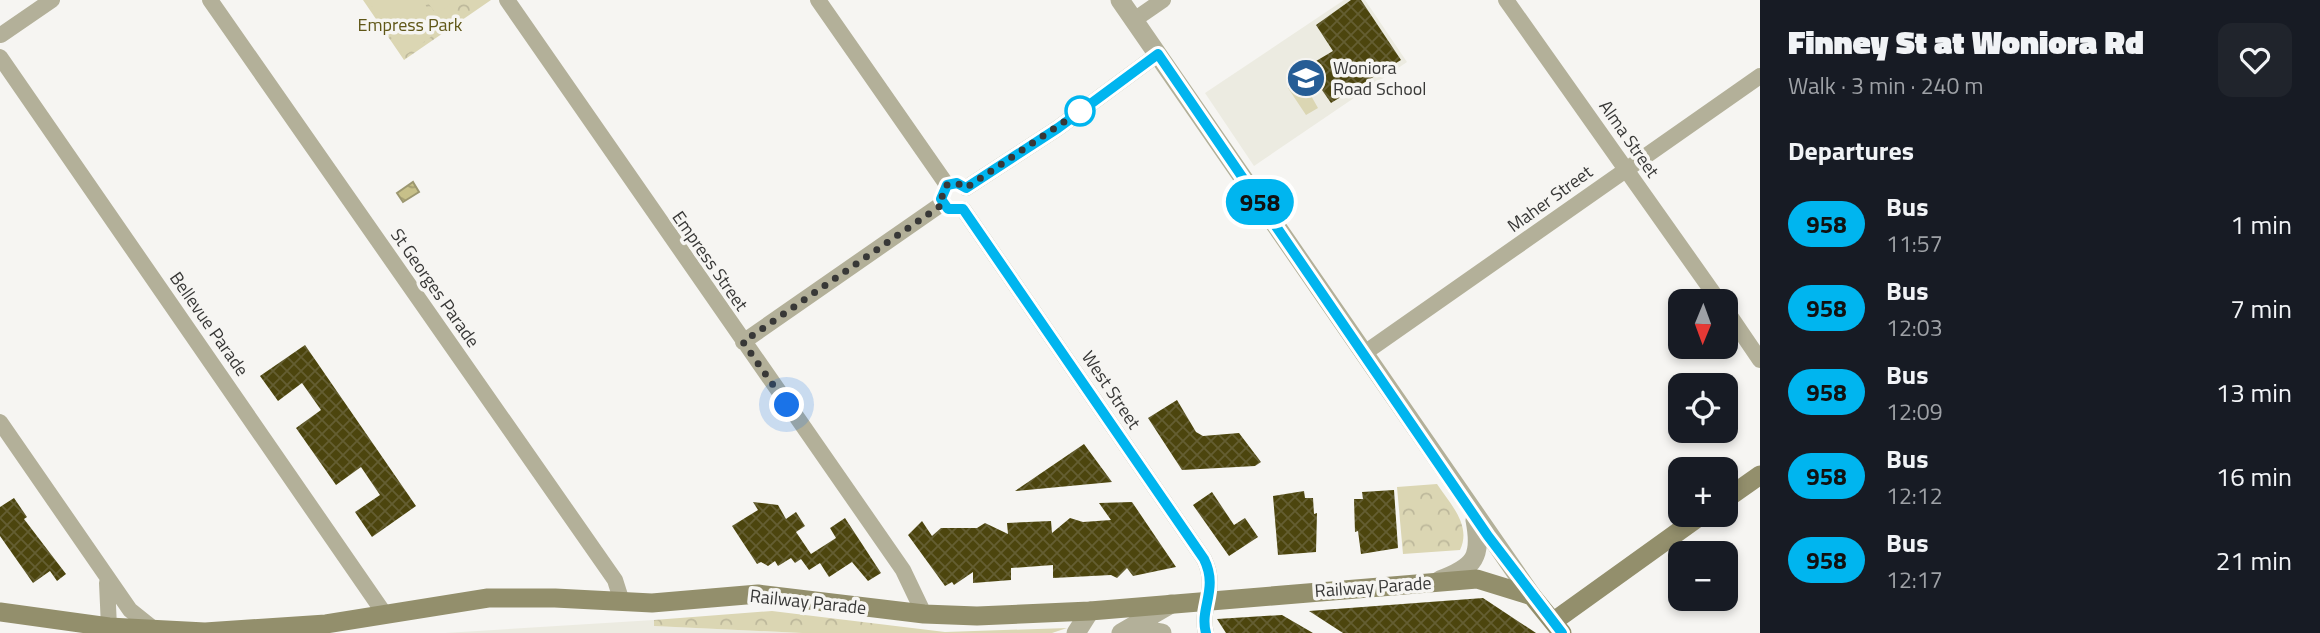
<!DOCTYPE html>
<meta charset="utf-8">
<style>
:root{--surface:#171b24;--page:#20242c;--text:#f1f3f6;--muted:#9ea1a6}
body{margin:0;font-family:"Titillium Web",sans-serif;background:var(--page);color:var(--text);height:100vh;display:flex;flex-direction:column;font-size:26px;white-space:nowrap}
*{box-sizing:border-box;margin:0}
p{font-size:23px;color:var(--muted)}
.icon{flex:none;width:38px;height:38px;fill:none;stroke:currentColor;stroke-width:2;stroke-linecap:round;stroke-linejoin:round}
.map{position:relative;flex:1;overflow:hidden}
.sheet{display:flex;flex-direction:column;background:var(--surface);width:560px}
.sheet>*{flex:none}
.badge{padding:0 14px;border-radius:23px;font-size:24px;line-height:46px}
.needle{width:46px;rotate:181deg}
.fabs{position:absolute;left:1668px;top:289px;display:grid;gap:14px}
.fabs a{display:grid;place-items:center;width:70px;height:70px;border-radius:14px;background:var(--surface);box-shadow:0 4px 10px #0003;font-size:35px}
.you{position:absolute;width:35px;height:35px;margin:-18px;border:5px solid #fff;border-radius:50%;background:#1a73e8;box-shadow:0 0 0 10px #1a73e833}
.map>.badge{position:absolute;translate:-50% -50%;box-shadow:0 0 0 4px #fff}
h2{padding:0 28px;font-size:26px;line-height:63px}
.round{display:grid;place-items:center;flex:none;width:74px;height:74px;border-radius:14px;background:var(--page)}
.headline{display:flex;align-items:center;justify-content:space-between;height:119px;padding:0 28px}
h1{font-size:33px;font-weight:800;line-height:52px}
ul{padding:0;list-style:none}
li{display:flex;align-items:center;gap:21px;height:84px;padding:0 28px}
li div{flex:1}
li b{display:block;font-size:26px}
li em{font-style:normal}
li .badge{min-width:77px;font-weight:700;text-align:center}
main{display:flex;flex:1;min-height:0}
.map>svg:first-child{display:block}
.built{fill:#ecebe1}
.park{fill:url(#park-crowns)}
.garden{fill:#dbd6b3}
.water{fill:url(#water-waves);stroke:#9c9770;stroke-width:2}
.building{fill:url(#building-cross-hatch)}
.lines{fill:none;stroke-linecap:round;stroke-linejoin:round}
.minor{stroke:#b3b099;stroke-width:16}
.tertiary{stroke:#b3b099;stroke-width:19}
.secondary{stroke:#938f6c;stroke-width:19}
.line-casing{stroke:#fff;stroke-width:16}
.line{stroke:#00b5ef;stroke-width:10}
.walk{stroke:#383837;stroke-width:7;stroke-dasharray:0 12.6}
.stop-dot{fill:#fff;stroke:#00b5ef;stroke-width:3.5}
.labels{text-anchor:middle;stroke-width:7;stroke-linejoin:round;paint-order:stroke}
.park-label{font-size:18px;fill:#5f5617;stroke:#f6f5f2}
.poi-label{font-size:18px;fill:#383837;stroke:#f6f5f2;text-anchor:start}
.street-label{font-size:18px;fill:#383837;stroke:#f6f5f2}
</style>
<main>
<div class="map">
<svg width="1760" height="633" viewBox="0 0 1760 633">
<defs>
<pattern id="park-crowns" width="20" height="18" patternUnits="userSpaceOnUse" patternTransform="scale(1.75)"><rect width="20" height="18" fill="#dbd6b3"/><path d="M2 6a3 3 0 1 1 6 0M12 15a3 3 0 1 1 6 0" fill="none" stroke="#bdb89b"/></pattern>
<pattern id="water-waves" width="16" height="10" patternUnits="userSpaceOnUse" patternTransform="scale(1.75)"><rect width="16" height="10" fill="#c7c089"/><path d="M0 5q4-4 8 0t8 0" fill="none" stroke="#a39d71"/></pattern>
<pattern id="building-cross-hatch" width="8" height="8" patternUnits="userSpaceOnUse" patternTransform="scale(1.75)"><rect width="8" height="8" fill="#4c450e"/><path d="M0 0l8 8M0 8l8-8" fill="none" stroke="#645e32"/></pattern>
</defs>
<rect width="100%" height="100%" fill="#f6f5f2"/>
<path class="built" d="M1344,0H1365L1407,62L1254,166L1205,93Z
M654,620L655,626L802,633H445Z"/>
<path class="park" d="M363,0H491L404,60Z
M1437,484C1450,504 1472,525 1460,550L1403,554L1397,487Z
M772,611L945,632L1067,628L1052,633H802L654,626V620Z"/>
<path class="garden" d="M370,0H422L442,29L404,56L374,13Z
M426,0H449L451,4L436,14Z
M1301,78L1318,108L1306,115L1288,88Z"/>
<path class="water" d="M413,182L419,192L403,202L397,193Z"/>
<path class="building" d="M1351,0H1361L1401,60L1331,103L1306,67L1333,51L1316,25Z
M305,345L416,506L372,537L355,512L380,495L361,467L336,485L296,428L321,410L302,383L278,401L260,376Z
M1177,400L1196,432L1203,436L1239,433L1261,462L1255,466L1182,470L1148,418Z
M1084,444L1112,482L1015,491Z
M1394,490L1398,548L1361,554L1358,531L1355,532L1354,499H1363L1362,492Z
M1304,491L1305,498H1313L1314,514L1317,513L1316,552L1278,555L1273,496Z
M1212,492L1234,525L1245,518L1258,537L1229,556L1193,505Z
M14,498L27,517L24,519L66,574L57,581L50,571L33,583L0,536V507Z
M753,502L778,505L786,519L796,512L805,526L796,532L811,554L836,538L830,528L845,518L881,573L868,581L852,562L829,577L820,563L809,570L801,559L795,563L791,558L778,566L775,561L768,566L761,562L757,564L732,526L758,510Z
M1132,502L1176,567L1133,576L1127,568L1117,578L1111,575L1053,578V565L1011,568V580L973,583V572L954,585L952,582L945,586L908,535L922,521L932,536L941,528H977L985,523L1008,534L1007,523L1051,521L1052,533L1070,518L1083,522L1111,520L1099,503Z
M1483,598L1536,633H1343L1309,611Z
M1282,615L1313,633H1226L1217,619Z"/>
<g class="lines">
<path class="minor" d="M210,0L615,580L622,602
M507,0L903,570L924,614
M818,0L947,185
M1506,0L1719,301
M1134,20L1163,0
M1,35L52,0
M0,57L384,613
M966,188L1058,128L1158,54
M963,209L1204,559C1219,589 1199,608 1206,633
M1726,310L1760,360
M743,342L943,203
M1363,354L1760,76
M0,422L130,610L155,630
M107,583L109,627"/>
<path class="tertiary" d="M1120,0L1532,596
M1440,580C1475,567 1482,557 1475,520
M1133,628L1162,633
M1076,633L1090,611
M1121,633L1171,604"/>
<path class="secondary" d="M1726,499L1760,475
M0,612L109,627L205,632L326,624L488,598H555L652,603L758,594L924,614L977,616L1090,611L1477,579L1532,596L1562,633
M1554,621L1703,514"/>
</g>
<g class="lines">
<g class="line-casing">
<path id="line" d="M1206,633C1199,608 1219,589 1204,559L963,209H948L941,199L947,185L957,183L966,188L1058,128L1158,54L1488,536L1562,633"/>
</g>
<use href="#line" class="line"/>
<path class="walk" d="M787,405L743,342L943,204L942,194L947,185L957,183L966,188L1080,111"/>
</g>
<defs>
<g id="school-disc" transform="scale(2.0125)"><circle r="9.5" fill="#265d95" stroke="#f6f5f2"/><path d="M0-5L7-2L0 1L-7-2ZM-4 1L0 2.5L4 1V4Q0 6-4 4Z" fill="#fff"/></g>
</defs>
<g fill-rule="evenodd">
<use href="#school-disc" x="1306" y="78"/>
</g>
<circle class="stop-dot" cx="1080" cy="111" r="14"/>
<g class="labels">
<g class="park-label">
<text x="410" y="31">Empress Park</text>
</g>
<g class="poi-label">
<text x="1333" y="74">Woniora<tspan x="1333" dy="21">Road School</tspan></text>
</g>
<g class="street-label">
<text transform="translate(1629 139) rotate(55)" y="6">Alma Street</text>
<text transform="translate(1550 199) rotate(-36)" y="6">Maher Street</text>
<text transform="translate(710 261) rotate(55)" y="6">Empress Street</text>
<text transform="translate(435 288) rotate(55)" y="6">St Georges Parade</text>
<text transform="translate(209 324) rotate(55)" y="6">Bellevue Parade</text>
<text transform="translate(1111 390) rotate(56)" y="6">West Street</text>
<text transform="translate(1373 587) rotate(-4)" y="6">Railway Parade</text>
<text transform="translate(808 602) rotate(6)" y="6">Railway Parade</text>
</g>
</g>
</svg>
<div class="fabs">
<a><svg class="needle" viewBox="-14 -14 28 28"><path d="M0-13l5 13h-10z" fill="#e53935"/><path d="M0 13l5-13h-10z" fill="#9ea1a6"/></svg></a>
<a><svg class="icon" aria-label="locate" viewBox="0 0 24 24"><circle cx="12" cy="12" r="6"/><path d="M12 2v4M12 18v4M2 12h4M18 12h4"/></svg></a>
<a>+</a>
<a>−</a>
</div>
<div class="you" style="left:787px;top:405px"></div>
<b class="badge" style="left:1260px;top:202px;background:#00b5ef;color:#111">958</b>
</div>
<section class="sheet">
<div class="headline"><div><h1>Finney St at Woniora Rd</h1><p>Walk · 3 min · 240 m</p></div><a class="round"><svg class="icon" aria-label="heart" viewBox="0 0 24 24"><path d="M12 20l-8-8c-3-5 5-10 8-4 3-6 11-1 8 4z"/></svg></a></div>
<h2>Departures</h2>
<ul>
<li><span class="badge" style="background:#00b5ef;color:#111">958</span><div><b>Bus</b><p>11:57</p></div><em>1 min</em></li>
<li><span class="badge" style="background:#00b5ef;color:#111">958</span><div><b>Bus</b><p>12:03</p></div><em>7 min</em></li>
<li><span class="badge" style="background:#00b5ef;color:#111">958</span><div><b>Bus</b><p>12:09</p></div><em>13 min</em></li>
<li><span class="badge" style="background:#00b5ef;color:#111">958</span><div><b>Bus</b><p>12:12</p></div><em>16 min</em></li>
<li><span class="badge" style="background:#00b5ef;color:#111">958</span><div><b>Bus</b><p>12:17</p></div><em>21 min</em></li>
</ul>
</section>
</main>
